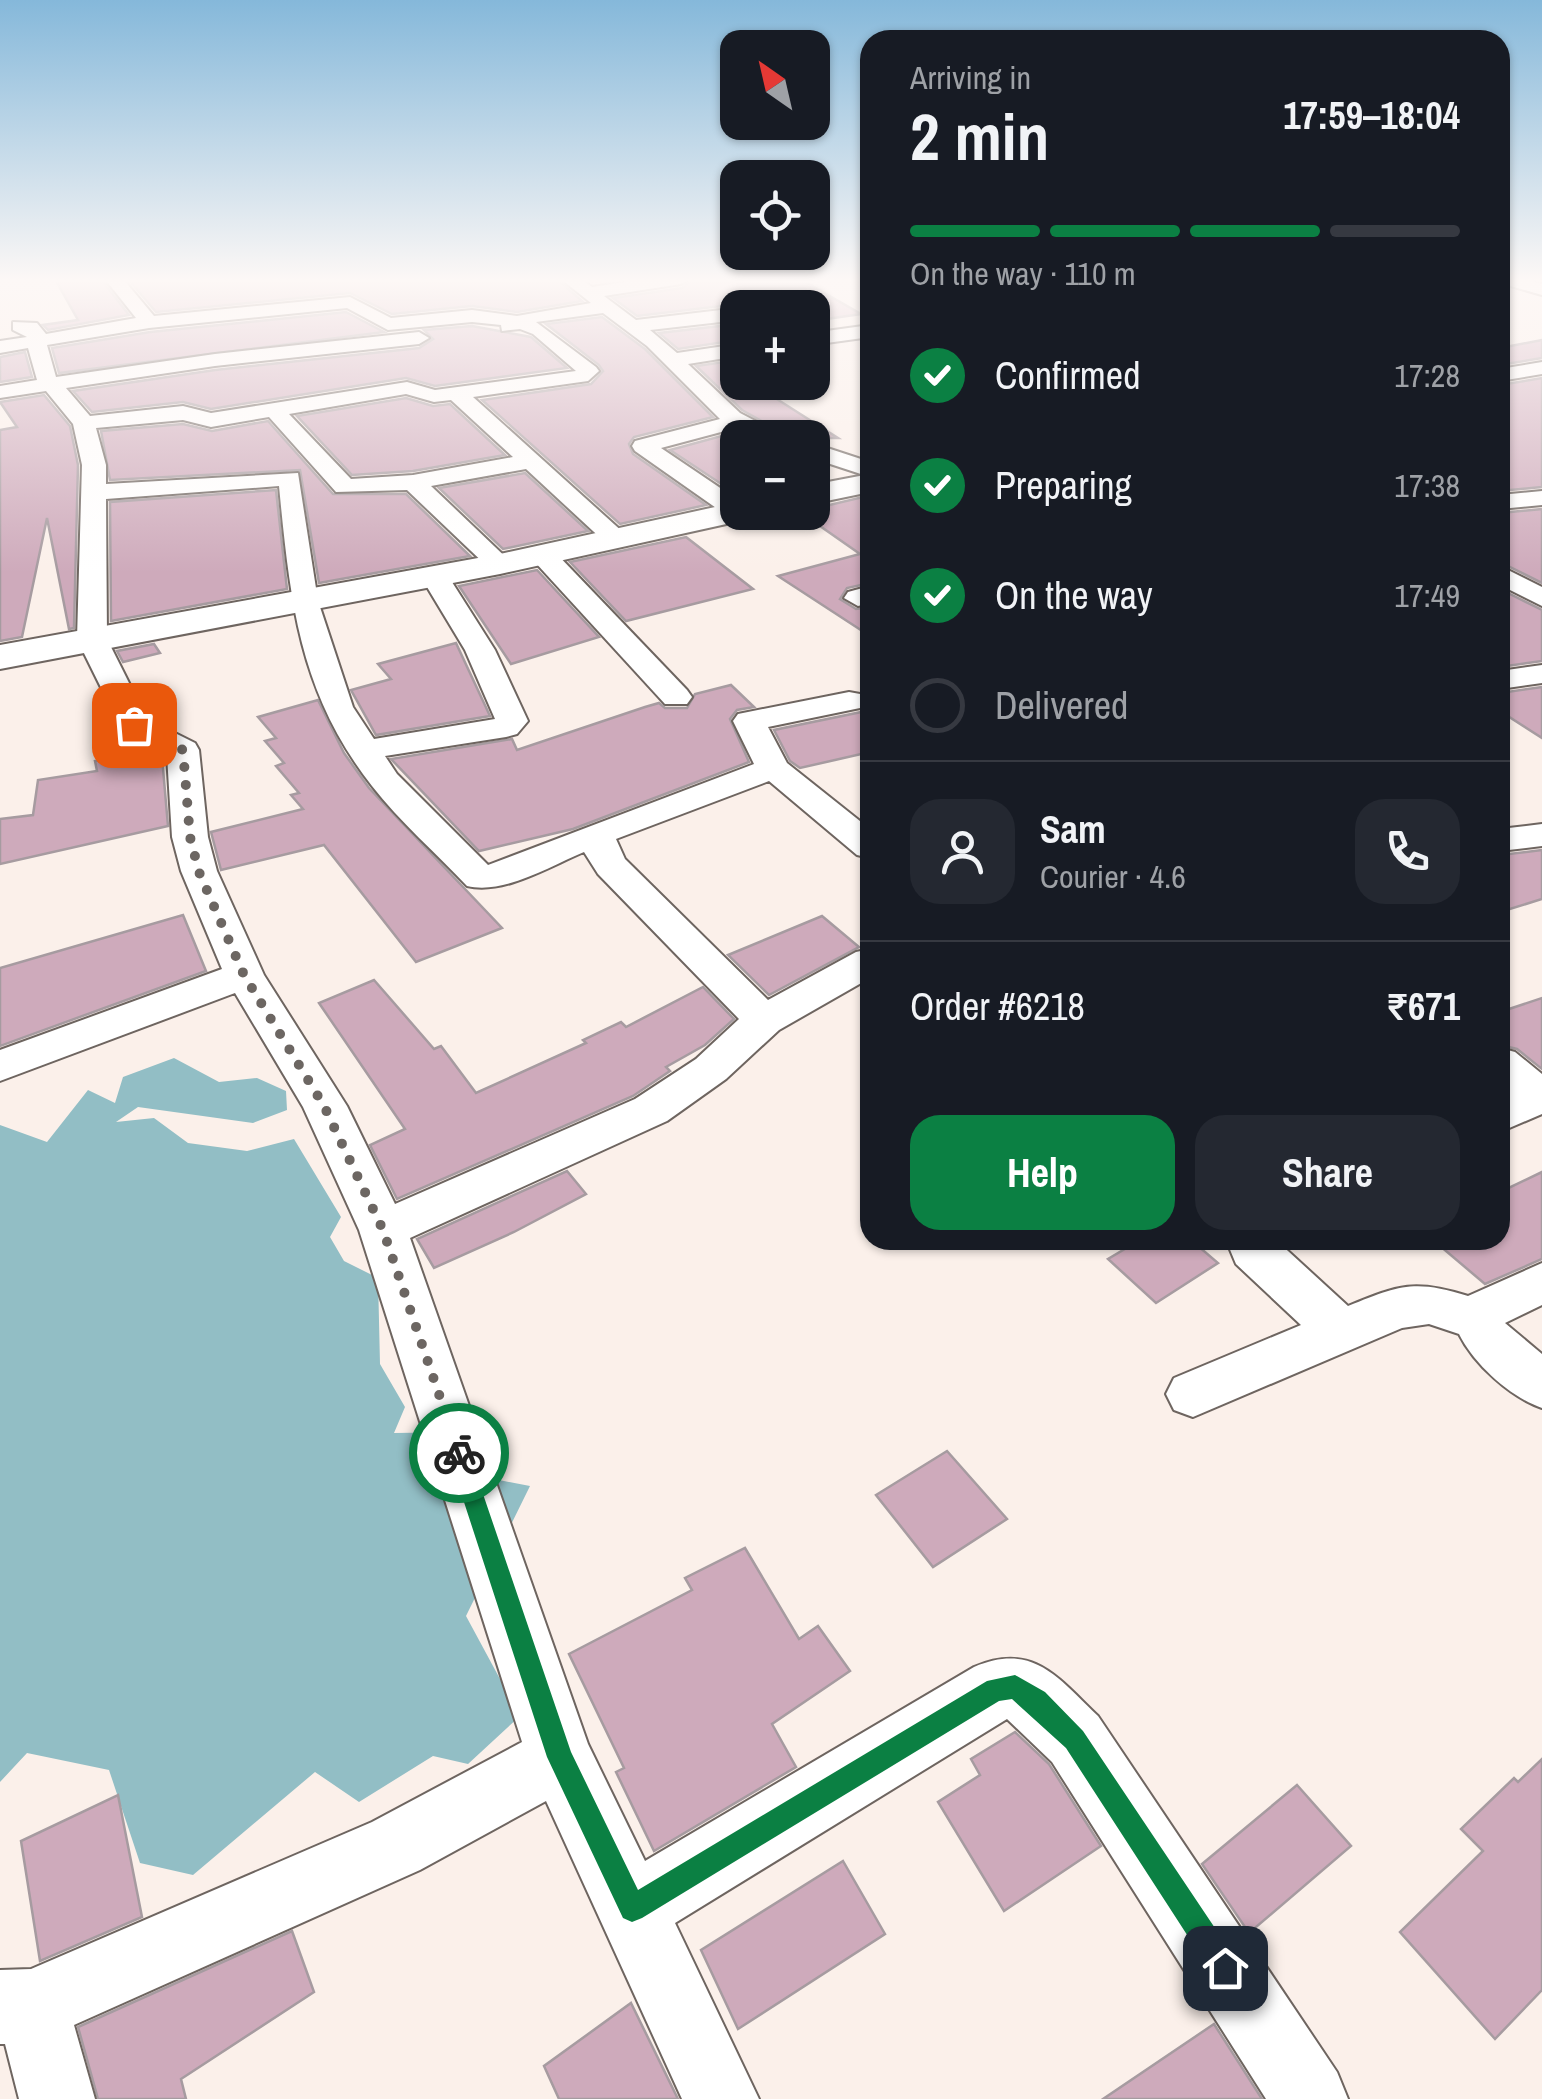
<!DOCTYPE html>
<meta charset="utf-8">
<style>
body{margin:0;font-family:"Archivo Narrow",sans-serif;background:#242831;color:#f1f3f6;height:100vh;display:flex;flex-direction:column;font-size:38px;white-space:nowrap}
*{box-sizing:border-box;margin:0}
p{font-size:32px;color:#9ea1a6}
.icon{flex:none;width:55px;height:55px;fill:none;stroke:currentColor;stroke-width:2;stroke-linecap:round;stroke-linejoin:round}
.map{position:relative;flex:1;overflow:hidden}
.drawer{position:absolute;left:860px;top:30px;width:650px;height:1220px;display:flex;flex-direction:column;background:#171b24;border-radius:30px;box-shadow:0 2px 8px #0004}
.drawer>*{flex:none}
.needle{width:65px;rotate:326deg}
.controls{position:absolute;left:720px;top:30px;display:grid;gap:20px}
.controls a{display:grid;place-items:center;width:110px;height:110px;border-radius:20px;background:#171b24;box-shadow:0 2px 8px #0004;font-size:50px}
.pin{position:absolute;display:grid;place-items:center;width:85px;height:85px;color:#fff;margin:-42px;border-radius:20px;box-shadow:0 5px 15px #0006}
.courier{position:absolute;display:grid;place-items:center;width:100px;height:100px;margin:-50px;border:8px solid #0b8043;border-radius:50%;background:#fff;color:#222;box-shadow:0 2px 12px #0007}
.head em{font-style:normal;font-weight:700}
.head div{display:flex;flex-direction:column-reverse}
.head{display:flex;align-items:center;justify-content:space-between;height:170px;padding:0 50px}
h1{font-size:65px;font-weight:700;line-height:75px}
.bar{display:grid;grid-template-columns:repeat(4,1fr);gap:15px 10px;align-content:center;height:120px;padding:0 50px}
.bar i{height:12px;border-radius:8px;background:#363941}
.bar .active{background:#0b8043}
.bar p{grid-column:span 4}
.line{display:flex;align-items:center;gap:25px;padding:0 50px;border-top:2px solid #363941}
.line div{flex:1}
.round{display:grid;place-items:center;flex:none;width:105px;height:105px;border-radius:30px;background:#242831}
ol{padding:0 50px;list-style:none}
li{display:flex;align-items:center;gap:30px;height:110px}
li p{margin-inline-start:auto}
li .icon{padding:10px;border-radius:50%;background:#0b8043;color:#fff;stroke-width:4}
li:last-child{color:#9ea1a6}
li i{width:55px;height:55px;border:5px solid #363941;border-radius:50%}
.button{display:flex;gap:20px;margin-top:auto;padding:20px 50px}
.button a{flex:1;height:115px;border-radius:30px;background:#0b8043;color:#fff;font-size:40px;font-weight:700;line-height:115px;text-align:center}
.button a+a{background:#242831;color:#f1f3f6}
.map>svg:first-child{display:block}
</style>
<div class="map">
<svg width="1542" height="2099" viewBox="0 0 1542 2099">
<rect width="100%" height="100%" fill="#fbf0ea"/>
<!-- water -->
<polygon fill="#92bec5" points="174,1058 219,1082 257,1078 286,1091 287,1110 253,1123 138,1107 116,1122 154,1118 188,1143 247,1151 294,1139 341,1217 330,1237 344,1261 378,1278 380,1364 405,1407 394,1433 471,1432 499,1480 530,1486 466,1616 520,1716 468,1764 433,1756 359,1802 315,1772 193,1875 140,1863 109,1770 27,1753 0,1782 0,1125 47,1142 88,1090 115,1103 123,1077"/>
<!-- building -->
<g fill="#ceaabb" stroke="#a69ba0" stroke-width="2.5">
<polygon points="55,279 101,279 129,315 48,330 43,325 78,320"/>
<polygon points="128,279 557,279 582,301 517,312 472,306 392,314 350,293 156,312"/>
<polygon points="694,279 800,279 861,314 813,321 824,328 812,329 812,312 816,307 805,296 778,308 738,304 637,316 613,298 682,288"/>
<polygon points="346,312 384,332 59,373 52,348 150,332"/>
<polygon points="602,317 645,349 713,417 634,437 629,444 633,454 706,505 620,524 482,400 591,384 603,371 599,365 546,324"/>
<polygon points="738,324 738,340 678,349 659,333"/>
<polygon points="472,326 531,337 567,368 435,386 406,378 211,409 183,402 92,412 73,391 215,370 419,348 433,339 424,330"/>
<polygon points="1542,340 1542,358 1500,365 1500,348"/>
<polygon points="25,352 32,377 0,382 0,357"/>
<polygon points="738,360 738,371 732,371 738,375 738,382 750,382 838,438 792,438 742,410 696,366"/>
<polygon points="1542,378 1542,487 1500,491 1500,385"/>
<polygon points="44,395 70,426 78,465 74,628 69,629 47,518 22,637 0,641 0,430 17,427 0,402"/>
<polygon points="406,398 433,406 450,404 505,455 413,471 352,475 297,416"/>
<polygon points="268,421 333,494 406,494 470,556 319,583 300,470 110,480 101,431 183,424 212,431"/>
<polygon points="736,432 747,438 738,438 738,495 670,450"/>
<polygon points="525,473 588,531 503,549 439,488"/>
<polygon points="276,490 287,589 111,621 110,502"/>
<polygon points="867,496 870,583 847,588 840,599 856,609 870,607 870,636 778,576 860,554 800,512"/>
<polygon points="1542,509 1542,583 1500,562 1500,513"/>
<polygon points="686,537 753,589 626,621 570,562"/>
<polygon points="537,570 599,637 511,664 459,586"/>
<polygon points="1500,589 1542,610 1542,661 1500,667"/>
<polygon points="456,643 490,716 376,735 351,690 391,679 378,664"/>
<polygon points="154,644 160,653 123,662 117,651"/>
<polygon points="731,685 754,707 737,710 730,719 749,762 573,829 479,851 391,759 512,739 517,750 645,707 659,703 665,708 687,708 695,694"/>
<polygon points="1542,687 1542,738 1500,711 1500,693"/>
<polygon points="318,700 344,753 369,788 502,928 416,962 324,845 221,870 211,832 303,809 291,795 299,793 276,766 284,763 265,741 276,738 258,717"/>
<polygon points="870,700 870,752 800,768 790,761 774,730 861,712"/>
<polygon points="155,753 162,757 168,826 0,864 0,819 33,815 38,780 97,771 95,761"/>
<polygon points="1542,850 1542,899 1500,912 1500,855"/>
<polygon points="183,915 206,971 0,1046 0,968"/>
<polygon points="822,916 859,947 769,995 728,955"/>
<polygon points="374,980 434,1049 441,1046 476,1093 586,1043 583,1040 621,1022 626,1027 703,987 734,1019 705,1045 666,1067 670,1071 633,1096 397,1199 370,1145 405,1129 319,1003"/>
<polygon points="1542,998 1542,1069 1517,1049 1500,1045 1500,1012"/>
<polygon points="567,1171 586,1194 514,1232 434,1268 417,1239"/>
<polygon points="1542,1172 1542,1259 1485,1284 1433,1240 1500,1240 1500,1192"/>
<polygon points="1140,1240 1191,1240 1218,1263 1156,1303 1108,1259"/>
<polygon points="947,1451 1007,1519 933,1567 876,1495"/>
<polygon points="745,1548 799,1639 818,1626 850,1671 772,1724 796,1767 654,1851 616,1772 624,1768 569,1654 692,1590 685,1578"/>
<polygon points="1015,1732 1049,1764 1101,1846 1004,1911 938,1802 980,1775 971,1759"/>
<polygon points="1542,1759 1542,1990 1495,2039 1400,1932 1483,1851 1461,1829 1514,1778 1518,1782"/>
<polygon points="1297,1785 1351,1846 1249,1933 1202,1864"/>
<polygon points="118,1795 142,1917 40,1961 21,1841"/>
<polygon points="843,1861 885,1934 738,2029 701,1950"/>
<polygon points="292,1931 314,1992 181,2079 186,2099 98,2099 78,2027"/>
<polygon points="631,2003 678,2099 559,2099 544,2066"/>
<polygon points="1214,2024 1262,2099 1103,2099"/>
</g>
<g fill="none" stroke-linecap="round" stroke-linejoin="round">
<!-- street casing -->
<g stroke="#6e6560" stroke-width="4">
<g id="street">
<path d="M105 279H123L154 316 350 297 391 318 472 310 517 316 591 303 561 279H581L592 287 644 279H690L681 284 604 296 636 320 738 308V320L650 330 677 353 738 344V356L688 364 740 413 788 438H757L736 428 661 448 738 500V512H750L747 517H729L635 451 632 446 635 441 720 419 647 346 603 313 536 322 596 367 599 371 588 381 473 397 625 534 629 539 625 544H607L526 469 431 486 513 564 500 572 491 570 407 490 336 492 269 417 211 427 183 420 96 428 106 465V484L298 473 318 601 353 707 374 739 495 719 465 650 421 577 435 569 445 571 495 650 528 721 517 734 506 737 385 756 397 774 488 865 754 764 733 721 738 714 849 692 860 694 865 701 860 708 768 727 787 763 870 829V858L857 855 769 781 616 839 625 859 768 1000 856 952 870 949V978L779 1030 726 1079 667 1121 410 1238 588 1744 645 1861 974 1667C1033 1642 1057 1677 1098 1716L1337 2072 1348 2099H1266L1052 1762 1007 1719 675 1923 759 2099H682L546 1801 420 1870 74 2025 95 2099H19L5 2044H0V1970L31 1969 372 1822 522 1742 359 1230 303 1107 235 993 0 1081V1050L222 969 181 871 172 837 167 755 123 732 77 639 82 465 73 424 46 391 0 398V386L37 380 28 348 0 353V341L27 337 13 330V322L37 323 46 334 136 318ZM347 308 388 330 472 322 501 325 502 331 520 329 533 334 576 371 435 390 407 382 211 413 183 406 90 416 66 388 215 366 419 344 429 338 419 332 215 354 56 377 47 345 149 328ZM406 394 434 402 451 400 513 457 413 475 351 479 289 414ZM279 486C290 600 299 693 372 786 400 822 436 853 467 886 504 895 550 866 584 852L598 874 739 1019 696 1059 635 1099 395 1204 347 1106 264 975 217 871 208 837 199 750 195 743 147 719 107 639 106 499Z"/>
<polygon points="1500,279 1525,279 1542,284 1542,295 1500,283"/>
<polygon points="804,300 810,302 812,308 782,308"/>
<polygon points="870,325 870,337 812,345 812,333"/>
<polygon points="1542,362 1542,374 1500,381 1500,369"/>
<polygon points="812,443 870,462 870,477 812,458"/>
<polygon points="1542,491 1542,505 1500,509 1500,495"/>
<polygon points="543,547 552,549 687,690 692,697 687,704 665,704 534,561 530,555 534,549"/>
<polygon points="1500,566 1542,587 1542,606 1500,585"/>
<polygon points="870,586 870,603 858,606 844,598 848,592"/>
<polygon points="1542,665 1542,683 1500,689 1500,671"/>
<polygon points="1542,824 1542,846 1500,851 1500,829"/>
<polygon points="1500,1048 1515,1052 1542,1074 1542,1114 1500,1132 1500,1097 1508,1093 1500,1086"/>
<path d="M1226 1240H1276L1348 1306C1399 1285 1415 1279 1468 1296L1542 1263V1305L1505 1323 1542 1354V1408C1510 1397 1474 1364 1459 1334L1429 1324 1402 1328 1193 1417 1174 1410 1166 1394 1174 1378 1301 1325 1236 1264Z"/>
</g>
</g>
<!-- secondary casing -->
<g stroke="#6e6560" stroke-width="4">
<g id="secondary">
<polygon points="870,474 870,492 812,504 812,485"/>
<polygon points="738,502 738,512 754,512 749,519 500,574 0,669 0,645 500,554"/>
</g>
</g>
<!-- street -->
<use href="#street" fill="#fff" fill-rule="evenodd"/>
<!-- secondary -->
<use href="#secondary" fill="#fff" fill-rule="evenodd"/>
</g>
<!-- sky -->
<linearGradient id="sky" x2="0" y2="1"><stop stop-color="#85b8da"/><stop offset="0.49" stop-color="#fdf8f6"/><stop offset="1" stop-color="#fdf8f6" stop-opacity="0"/></linearGradient>
<rect width="1542" height="573" fill="url(#sky)"/>
<!-- route -->
<polygon fill="#0b8043" points="459,1444 469,1453 571,1752 638,1890 987,1681 1015,1675 1045,1692 1083,1731 1235,1958 1239,1968 1235,1978 1225,1982 1215,1978 1066,1748 1012,1699 999,1701 642,1918 632,1922 623,1918 547,1757 448,1453"/>
<g fill="none" stroke-linecap="round" stroke-linejoin="round">
<!-- done -->
<polyline stroke="#6c6662" stroke-width="10" stroke-dasharray="0 18" points="134,725 183,750 190,837 199,872 244,975 324,1106 383,1230 459,1453"/>
</g>
</svg>
<div class="controls">
<a><svg class="needle" viewBox="-14 -14 28 28"><path d="M0-13l5 13h-10z" fill="#e53935"/><path d="M0 13l5-13h-10z" fill="#9ea1a6"/></svg></a>
<a><svg class="icon" aria-label="locate" viewBox="0 0 24 24"><circle cx="12" cy="12" r="6"/><path d="M12 2v4M12 18v4M2 12h4M18 12h4"/></svg></a>
<a>+</a>
<a>−</a>
</div>
<div class="pin" style="left:134px;top:725px;background:#ea580c"><svg class="icon" aria-label="bag" viewBox="0 0 24 24"><path d="M5 8h14l-1 12H6zM9 8a3 3 0 0 1 6 0"/></svg></div>
<div class="pin" style="left:1225px;top:1968px;background:#1f2937"><svg class="icon" aria-label="home" viewBox="0 0 24 24"><path d="M3 11l9-7 9 7M6 9v11h12V9"/></svg></div>
<div class="courier" style="left:459px;top:1453px"><svg class="icon" aria-label="bike" viewBox="0 0 24 24"><circle cx="6" cy="16" r="4"/><circle cx="18" cy="16" r="4"/><path d="M6 16l4-8h5l3 8M10 8l3 8H6M13 5h3"/></svg></div>
<section class="drawer">
<div class="head"><div><h1>2 min</h1><p>Arriving in</p></div><em>17:59–18:04</em></div>
<div class="bar"><i class="active"></i><i class="active"></i><i class="active"></i><i></i><p>On the way · 110 m</p></div>
<ol>
<li><svg class="icon" aria-label="check" viewBox="0 0 24 24"><path d="M5 12l5 5 9-10"/></svg>Confirmed<p>17:28</p></li>
<li><svg class="icon" aria-label="check" viewBox="0 0 24 24"><path d="M5 12l5 5 9-10"/></svg>Preparing<p>17:38</p></li>
<li><svg class="icon" aria-label="check" viewBox="0 0 24 24"><path d="M5 12l5 5 9-10"/></svg>On the way<p>17:49</p></li>
<li><i></i>Delivered</li>
</ol>
<div class="line" style="height:180px"><a class="round"><svg class="icon" aria-label="person" viewBox="0 0 24 24"><circle cx="12" cy="8" r="4"/><path d="M4 21q1-7 8-7t8 7"/></svg></a><div><b>Sam</b><p>Courier · 4.6</p></div><a class="round"><svg class="icon" aria-label="phone" viewBox="0 0 24 24"><path d="M5 4h4l2 5-3 2q2 4 5 5l2-3 5 2v4C11 20 4 13 5 4z"/></svg></a></div>
<div class="line" style="height:130px"><div>Order #6218</div><b>₹671</b></div>
<div class="button"><a>Help</a><a>Share</a></div>
</section>
</div>
